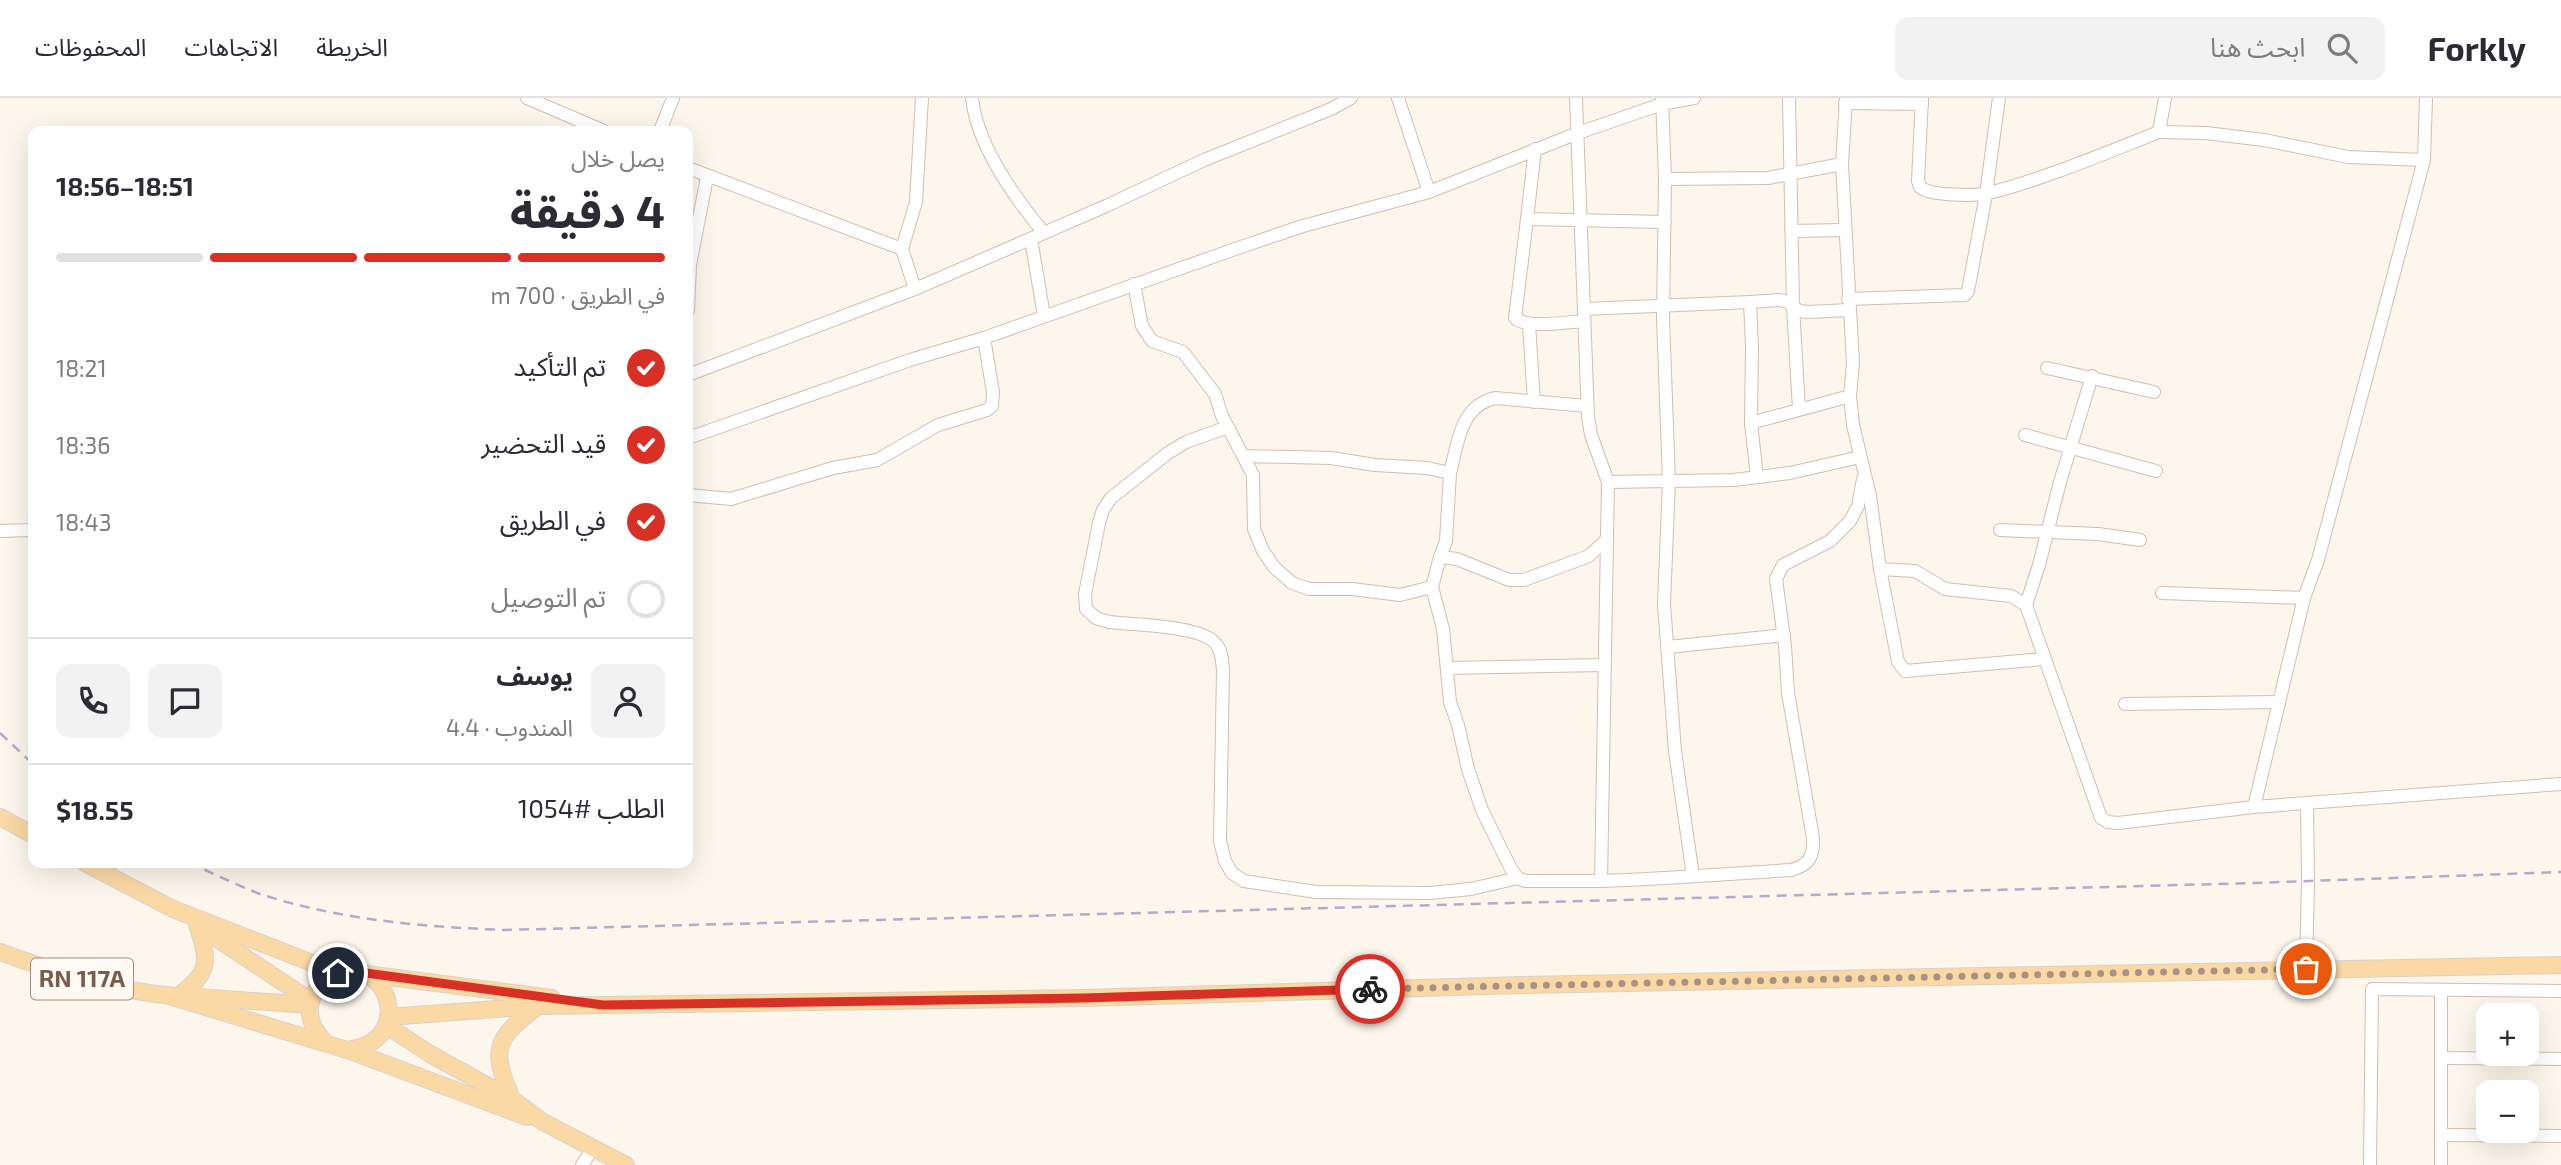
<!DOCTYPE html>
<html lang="ar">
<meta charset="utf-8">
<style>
body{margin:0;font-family:"Exo 2","Noto Sans Arabic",sans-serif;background:#f2f2f3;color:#2b2b33;direction:rtl;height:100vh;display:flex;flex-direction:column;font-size:26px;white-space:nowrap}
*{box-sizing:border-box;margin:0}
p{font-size:23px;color:#7c7c81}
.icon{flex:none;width:38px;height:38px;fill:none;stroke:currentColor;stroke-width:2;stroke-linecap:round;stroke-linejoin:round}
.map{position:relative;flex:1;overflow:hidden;direction:ltr}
.drawer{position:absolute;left:28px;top:28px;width:665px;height:742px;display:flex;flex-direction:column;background:#fff;border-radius:14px;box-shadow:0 7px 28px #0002;direction:rtl}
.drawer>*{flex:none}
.buttons{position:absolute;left:2476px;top:905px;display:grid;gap:14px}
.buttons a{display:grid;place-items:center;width:63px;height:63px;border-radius:14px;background:#fff;box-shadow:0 7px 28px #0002;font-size:35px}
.pin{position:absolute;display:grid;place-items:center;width:60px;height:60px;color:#fff;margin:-30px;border:4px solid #fff;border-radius:50%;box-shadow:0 2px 7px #0007}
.courier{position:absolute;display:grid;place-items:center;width:70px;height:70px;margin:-35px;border:5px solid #d93025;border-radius:50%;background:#fff;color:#222;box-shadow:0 2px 9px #0007}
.headline em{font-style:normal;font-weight:700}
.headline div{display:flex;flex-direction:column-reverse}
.headline{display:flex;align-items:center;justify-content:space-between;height:119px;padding:0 28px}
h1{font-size:46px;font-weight:700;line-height:52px}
.bar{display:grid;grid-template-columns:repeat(4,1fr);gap:10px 7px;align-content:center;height:84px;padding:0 28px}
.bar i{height:9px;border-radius:5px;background:#e1e1e2}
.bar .on{background:#d93025}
.bar p{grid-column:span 4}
.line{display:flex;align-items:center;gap:18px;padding:0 28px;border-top:2px solid #e1e1e2}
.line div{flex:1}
.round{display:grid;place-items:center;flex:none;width:74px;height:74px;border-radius:14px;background:#f2f2f3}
ol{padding:0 28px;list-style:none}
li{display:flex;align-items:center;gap:21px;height:77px}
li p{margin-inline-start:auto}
li .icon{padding:7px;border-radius:50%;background:#d93025;color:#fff;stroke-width:4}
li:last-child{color:#7c7c81}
li i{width:38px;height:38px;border:4px solid #e1e1e2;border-radius:50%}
header{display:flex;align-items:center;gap:42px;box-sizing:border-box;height:98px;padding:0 35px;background:#fff;border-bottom:2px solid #e1e1e2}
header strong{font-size:33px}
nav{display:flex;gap:38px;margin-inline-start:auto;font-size:24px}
.search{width:490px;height:63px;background:#f2f2f3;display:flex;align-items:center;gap:18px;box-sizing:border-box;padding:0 24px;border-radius:14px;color:#7c7c81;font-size:26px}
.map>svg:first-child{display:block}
</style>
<header>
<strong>Forkly</strong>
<div class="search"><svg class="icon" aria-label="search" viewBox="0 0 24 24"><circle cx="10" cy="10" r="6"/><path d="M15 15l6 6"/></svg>ابحث هنا</div>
<nav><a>الخريطة</a><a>الاتجاهات</a><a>المحفوظات</a></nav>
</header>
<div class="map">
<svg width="2561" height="1067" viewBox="0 0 2561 1067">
<rect width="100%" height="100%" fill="#fdf6ec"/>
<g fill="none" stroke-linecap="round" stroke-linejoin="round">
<!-- minor casing -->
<g stroke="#d1beb0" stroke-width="14">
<g id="minor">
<polyline points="527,0 604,33"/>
<path d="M972 0C977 48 1014 99 1044 135"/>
<polyline points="1398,0 1429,94"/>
<polyline points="1576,0 1588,319 1591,337 1608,384 1669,383 1663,220 1665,81"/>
<polyline points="1662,0 1665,81 1768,80 1842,66"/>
<polyline points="1789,0 1793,209 1799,311"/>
<polyline points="1846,0 1842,66 1853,265 1850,298 1853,327 1870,398 1880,471 1915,473 1945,491 2011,498 2026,507 2101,720 2108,724 2118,725 2254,709 2561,686"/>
<path d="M1922 0 1918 83 1920 89C1929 98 1976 98 1989 95 2047 80 2103 56 2159 34L2165 0"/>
<polyline points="1845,5 1922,6"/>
<polyline points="660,33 673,0"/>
<polyline points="2159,34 2206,35 2264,42 2348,59 2424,62"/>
<polyline points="1535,51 1527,121 1665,124"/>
<polyline points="688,70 902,151"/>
<path d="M1527 121 1515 220C1527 231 1567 224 1584 223"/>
<polyline points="1791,133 1845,132"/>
<polyline points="1031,141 1044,218"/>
<polyline points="1134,186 1142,228 1152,243 1183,254 1215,296 1222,318 1253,377 1254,431 1263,453 1274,469 1292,485 1309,491 1352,491 1400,497 1432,489 1440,459 1457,461 1509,482 1524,482 1589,458 1606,442"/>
<polyline points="915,191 902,151 916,104 922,0"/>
<polyline points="1848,201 1965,197 1968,193 1986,96 1999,0"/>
<polyline points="1584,211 1750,204"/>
<polyline points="688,212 690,167 707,79"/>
<polyline points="1529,226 1534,304"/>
<polyline points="2047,270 2154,294"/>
<polyline points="688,277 915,191 1106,108 1204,62 1331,11 1351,0"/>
<polyline points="1751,325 1850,298"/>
<path d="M1228 329 1186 344 1168 355 1111 400 1103 412 1099 425 1085 496 1086 511 1096 520 1109 524C1133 527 1202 527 1216 546 1222 553 1222 563 1223 572L1220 743 1225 763 1232 775 1244 783 1316 794 1430 795 1471 791 1518 780"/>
<polyline points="2025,337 2156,373"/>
<polyline points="688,340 910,262 984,240 1238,150 1303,128 1429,94 1578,35 1662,6 1694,0"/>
<polyline points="1244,358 1331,360 1375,367 1427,370 1450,375 1446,443 1440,459"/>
<path d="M1450 375C1458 345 1460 308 1495 300L1587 308"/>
<polyline points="1757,379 1751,325 1752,249 1750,204 1780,202 1788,204 1799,213 1808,214 1849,212"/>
<path d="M1608 384 1601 783C1664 781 1727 776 1791 772 1809 767 1814 759 1813 740L1788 595 1785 548 1776 481 1783 467 1830 443 1850 423 1858 408 1863 381"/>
<polyline points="688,397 731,401 833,370 877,362 938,327 987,312 992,308 993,294 984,240"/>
<polyline points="2000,432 2098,436 2140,442"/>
<polyline points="0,433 33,432"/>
<polyline points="1880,471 1898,564 1905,573 2044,561"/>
<polyline points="1432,489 1443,531 1450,604 1458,627 1468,671 1482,712 1511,771 1518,780 1525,783 1601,783"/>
<polyline points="2162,495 2304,500"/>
<polyline points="2026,507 2039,467 2060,384 2092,278"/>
<polyline points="1668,549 1784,537"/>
<polyline points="1448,570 1603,567"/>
<polyline points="2125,606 2279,604"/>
<polyline points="2254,709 2304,500 2318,462 2424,62 2426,0"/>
<polyline points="1693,778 1675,653 1664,506 1669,383 1734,382 1790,375 1860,359"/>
<polyline points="2306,871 2308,782 2307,706"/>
<polyline points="2441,893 2441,1067"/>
<polyline points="2441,960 2561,961"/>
<polyline points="2441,1037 2561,1038"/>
<polyline points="582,1067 593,1050"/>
<polyline points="2370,1067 2372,891 2561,893"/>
</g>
</g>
<!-- major casing -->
<g stroke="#dad1cd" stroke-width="18">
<g id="major">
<polyline points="0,719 33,737"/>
<polyline points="85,765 173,811 338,875"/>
<polyline points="198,828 311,903"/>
<path d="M0 854C57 875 115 893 175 898"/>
<polyline points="366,876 552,900"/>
<path d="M166 897 347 952C364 950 379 944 386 927 390 917 389 905 385 896 360 843 277 894 324 943"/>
<path d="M178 898C211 874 209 863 197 827"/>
<polyline points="197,899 310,907"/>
<polyline points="388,919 538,908 1084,900 1520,887 2561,867"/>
<polyline points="386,927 430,956 512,1001 543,1024 626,1067"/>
<polyline points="348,952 527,1019"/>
<path d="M512 1001C490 950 495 941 538 908"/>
</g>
</g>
<!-- minor -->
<use href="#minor" stroke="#fff" stroke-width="12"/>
<!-- major -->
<use href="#major" stroke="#fbd9a5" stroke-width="16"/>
<!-- rail -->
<g stroke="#b9a8c9" stroke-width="2.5" stroke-dasharray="10 7" stroke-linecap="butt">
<polyline points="0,635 33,666"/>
<path d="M189 765C213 775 238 788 263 797 342 822 423 829 505 832L2254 785 2561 774"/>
</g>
</g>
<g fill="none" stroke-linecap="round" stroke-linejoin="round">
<!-- done -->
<polyline stroke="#a89285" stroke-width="7" stroke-dasharray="0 12.6" points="1370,891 2306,871"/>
<!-- route -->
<polyline stroke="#d93025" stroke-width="9" points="338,875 351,873 603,907 1084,900 1370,891"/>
</g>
<g text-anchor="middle" stroke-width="6" stroke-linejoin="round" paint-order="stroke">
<!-- shield labels -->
<rect fill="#fffaf3" stroke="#a28b7f" stroke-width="2" x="31" y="860.5" width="102" height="41" rx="5"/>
<g font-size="24" font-weight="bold" fill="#7a5c4d">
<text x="82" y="889">RN 117A</text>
</g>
</g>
</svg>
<div class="buttons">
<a>+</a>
<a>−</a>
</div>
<div class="pin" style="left:2306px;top:871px;background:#ea580c"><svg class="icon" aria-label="bag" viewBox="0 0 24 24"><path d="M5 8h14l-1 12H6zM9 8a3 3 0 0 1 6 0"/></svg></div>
<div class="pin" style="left:338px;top:875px;background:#1f2937"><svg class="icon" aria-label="home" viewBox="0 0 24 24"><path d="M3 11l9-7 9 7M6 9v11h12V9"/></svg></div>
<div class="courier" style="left:1370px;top:891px"><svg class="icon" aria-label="bike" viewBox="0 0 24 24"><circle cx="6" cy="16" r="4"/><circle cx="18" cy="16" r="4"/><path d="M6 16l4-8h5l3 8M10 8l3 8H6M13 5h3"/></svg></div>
<section class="drawer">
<div class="headline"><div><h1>4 دقيقة</h1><p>يصل خلال</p></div><em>18:51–18:56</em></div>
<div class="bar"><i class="on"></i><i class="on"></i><i class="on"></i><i></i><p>في الطريق · 700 m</p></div>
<ol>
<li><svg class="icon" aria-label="check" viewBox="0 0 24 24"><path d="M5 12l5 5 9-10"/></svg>تم التأكيد<p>18:21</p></li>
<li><svg class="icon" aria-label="check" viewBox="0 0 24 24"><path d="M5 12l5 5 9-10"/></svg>قيد التحضير<p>18:36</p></li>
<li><svg class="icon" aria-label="check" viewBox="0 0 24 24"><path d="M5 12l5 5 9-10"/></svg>في الطريق<p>18:43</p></li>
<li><i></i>تم التوصيل</li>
</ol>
<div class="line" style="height:126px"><a class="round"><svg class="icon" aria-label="person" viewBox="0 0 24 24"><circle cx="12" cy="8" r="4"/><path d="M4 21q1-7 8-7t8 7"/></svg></a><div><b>يوسف</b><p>المندوب · 4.4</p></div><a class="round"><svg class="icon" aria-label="chat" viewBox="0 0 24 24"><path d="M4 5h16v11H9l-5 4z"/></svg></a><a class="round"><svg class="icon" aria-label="phone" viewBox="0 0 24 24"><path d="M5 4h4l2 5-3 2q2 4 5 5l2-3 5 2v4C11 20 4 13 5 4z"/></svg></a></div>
<div class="line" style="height:91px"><div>الطلب #1054</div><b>$18.55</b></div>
</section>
</div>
